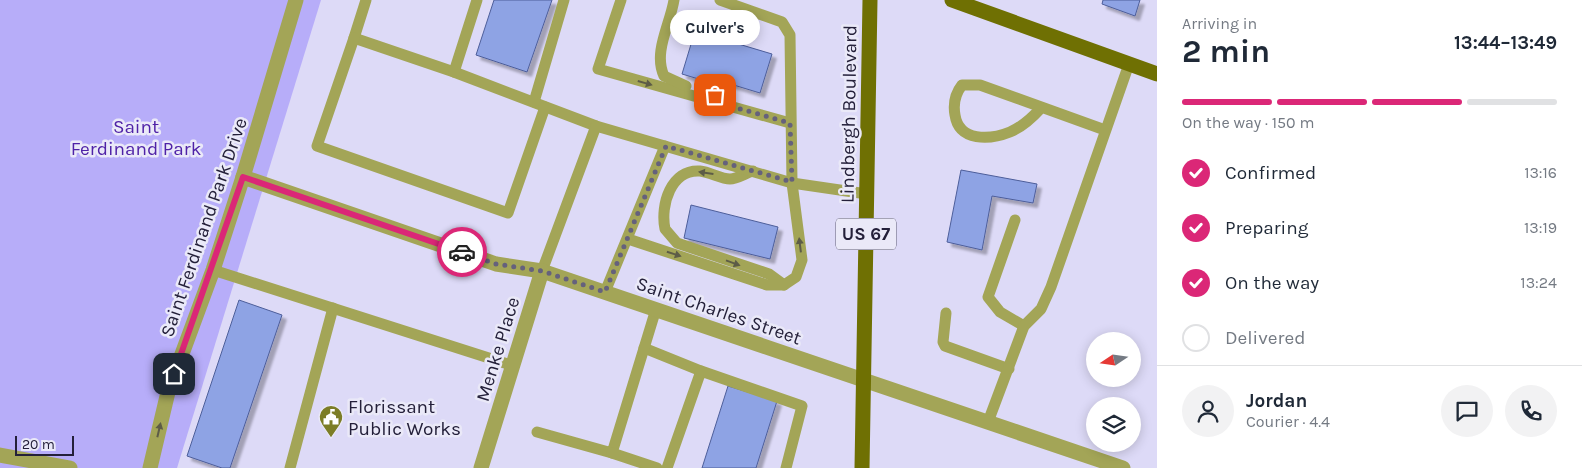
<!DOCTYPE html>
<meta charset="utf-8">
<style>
body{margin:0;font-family:Karla,sans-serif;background:#f2f2f3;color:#1f2937;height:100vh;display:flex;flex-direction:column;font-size:19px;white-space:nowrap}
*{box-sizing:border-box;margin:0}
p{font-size:16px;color:#747a83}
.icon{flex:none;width:28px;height:28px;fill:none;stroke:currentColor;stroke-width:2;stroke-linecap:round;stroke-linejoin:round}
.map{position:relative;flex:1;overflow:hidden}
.details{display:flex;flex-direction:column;background:#fff;width:425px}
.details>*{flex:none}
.needle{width:32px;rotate:257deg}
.tools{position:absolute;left:1086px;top:332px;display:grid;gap:10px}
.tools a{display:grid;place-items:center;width:55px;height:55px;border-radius:50%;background:#fff;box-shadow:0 2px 12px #0003;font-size:25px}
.scale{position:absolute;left:15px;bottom:12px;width:59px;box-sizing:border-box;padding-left:5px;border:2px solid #24203a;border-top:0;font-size:14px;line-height:18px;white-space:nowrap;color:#24203a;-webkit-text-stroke:4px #eae9f8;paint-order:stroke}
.pin{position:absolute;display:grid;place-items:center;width:42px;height:42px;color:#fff;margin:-21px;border-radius:10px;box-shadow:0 2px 8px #0006}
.courier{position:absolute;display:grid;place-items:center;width:50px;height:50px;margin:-25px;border:4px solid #db2777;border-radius:50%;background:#fff;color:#222;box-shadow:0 1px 6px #0007}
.bubble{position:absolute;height:35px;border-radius:18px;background:#fff;box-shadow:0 2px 12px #0003;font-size:16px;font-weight:700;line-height:35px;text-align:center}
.overview em{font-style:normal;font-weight:700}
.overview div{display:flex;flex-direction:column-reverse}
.overview{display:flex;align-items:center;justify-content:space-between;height:85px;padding:0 25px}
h1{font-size:32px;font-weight:700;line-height:38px}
.bar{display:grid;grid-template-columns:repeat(4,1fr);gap:8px 5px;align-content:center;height:60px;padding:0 25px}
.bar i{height:6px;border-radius:4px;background:#e0e1e3}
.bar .selected{background:#db2777}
.bar p{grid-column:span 4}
.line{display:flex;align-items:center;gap:12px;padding:0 25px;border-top:1px solid #e0e1e3}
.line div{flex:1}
.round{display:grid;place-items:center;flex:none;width:52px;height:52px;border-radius:26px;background:#f2f2f3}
ol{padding:0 25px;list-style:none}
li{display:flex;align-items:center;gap:15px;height:55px}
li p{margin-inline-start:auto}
li .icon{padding:5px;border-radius:50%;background:#db2777;color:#fff;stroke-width:4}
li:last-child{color:#747a83}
li i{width:28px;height:28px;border:2px solid #e0e1e3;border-radius:50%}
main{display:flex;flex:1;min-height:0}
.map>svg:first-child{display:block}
</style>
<main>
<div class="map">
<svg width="1157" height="468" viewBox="0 0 1157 468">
<defs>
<filter id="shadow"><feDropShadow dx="4.5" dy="4.5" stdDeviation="1" flood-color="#0004"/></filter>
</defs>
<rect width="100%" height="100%" fill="#dddaf7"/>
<!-- green -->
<polygon fill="#b7adf9" points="0,0 321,0 177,468 0,468"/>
<!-- building -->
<g fill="#8ea3e4" stroke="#4d5e9a" filter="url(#shadow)">
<polygon points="494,0 552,0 527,72 476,55"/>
<polygon points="1103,0 1140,0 1135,16 1102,4"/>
<polygon points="695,31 772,54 760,93 727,83 725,87 682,74"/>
<polygon points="961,170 1037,184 1033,203 992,196 982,250 947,242"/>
<polygon points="691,205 778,227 770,259 684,238"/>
<polygon points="239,300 282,315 230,468 222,468 187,456"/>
<polygon points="728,386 777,401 756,468 702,468"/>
</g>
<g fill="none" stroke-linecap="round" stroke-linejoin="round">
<!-- service -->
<g stroke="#a3a557" stroke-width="11">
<polyline points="366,0 354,38 454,72 596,126"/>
<polyline points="621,0 598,69 790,123"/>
<path d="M674 0C670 25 653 52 664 76L686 86"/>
<polyline points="354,38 317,146 508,213 545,107"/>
<polyline points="454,72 477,0"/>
<polyline points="534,102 564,0"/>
<path d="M1041 108C1032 118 1022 127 1010 132 990 140 959 142 955 115 953 104 955 94 962 85H980L1105 130"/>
<path d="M753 171C746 173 737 179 730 179 721 179 710 172 700 171 671 169 660 205 665 229L677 243 769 274 784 285"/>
<polyline points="1015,220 988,297 1000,312 1024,326"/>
<polyline points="628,239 767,285 784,285 796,277 802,260 792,183 790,35 782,22 720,0"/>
<polyline points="213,270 514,366"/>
<polyline points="542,271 596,126 792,183 867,194"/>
<polyline points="605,292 665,146"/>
<polyline points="946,313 943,342 945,346 1009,369"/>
<polyline points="644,348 701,371"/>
<polyline points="988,422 1024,326 1041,309 1051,287 1129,64"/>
<polyline points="537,432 612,453 656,309"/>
<polyline points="612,453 657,468"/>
<polyline points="290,468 333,308"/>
<polyline points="667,468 701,371 802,406 786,468"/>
</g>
<!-- minor -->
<g stroke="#a3a557" stroke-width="15">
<polyline points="243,177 496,264 542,271 1123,468"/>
<polyline points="0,455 70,468"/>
<polyline points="150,468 168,392 213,270 243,177 296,0"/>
<polyline points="481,468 542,271"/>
</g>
<!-- primary -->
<g stroke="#6f7003" stroke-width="15">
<polyline points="952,0 1157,74"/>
<polyline points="862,468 870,0"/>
</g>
</g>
<!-- one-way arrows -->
<defs><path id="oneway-solid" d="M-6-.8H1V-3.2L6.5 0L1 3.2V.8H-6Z" transform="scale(1.25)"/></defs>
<g fill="#5d5c47">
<use href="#oneway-solid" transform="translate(645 83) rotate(16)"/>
<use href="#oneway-solid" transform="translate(706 173) rotate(-172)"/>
<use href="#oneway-solid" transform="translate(800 245) rotate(-97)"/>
<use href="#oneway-solid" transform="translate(674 254) rotate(18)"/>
<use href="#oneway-solid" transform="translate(733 263) rotate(20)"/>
<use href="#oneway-solid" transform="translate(159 430) rotate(-77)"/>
</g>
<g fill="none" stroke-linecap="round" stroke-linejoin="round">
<!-- done -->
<polyline stroke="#65617c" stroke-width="5" stroke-dasharray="0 9" points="462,252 496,264 542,271 605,292 666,146 792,182 790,123 723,104 715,95"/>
<!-- route -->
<polyline stroke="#db2777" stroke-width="6" points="174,374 243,177 462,252"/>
</g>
<!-- icons -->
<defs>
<g id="civic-pin" transform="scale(1.25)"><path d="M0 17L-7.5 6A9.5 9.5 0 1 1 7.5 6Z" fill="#7c7d26" stroke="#eae9f8"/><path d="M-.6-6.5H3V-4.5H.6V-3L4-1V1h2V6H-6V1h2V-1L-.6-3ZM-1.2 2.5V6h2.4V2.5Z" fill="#fff"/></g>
</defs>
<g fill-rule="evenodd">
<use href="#civic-pin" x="331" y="417"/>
</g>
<g text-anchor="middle" stroke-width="5" stroke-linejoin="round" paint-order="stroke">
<!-- shield labels -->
<rect fill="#eae9f8" stroke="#5f5c73" stroke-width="1" x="836" y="218.5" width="60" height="31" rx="4"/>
<g font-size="18" font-weight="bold" fill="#24203a">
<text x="866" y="240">US 67</text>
</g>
<!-- street labels -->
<g font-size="19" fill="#24203a" stroke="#eae9f8">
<text transform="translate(848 114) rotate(-89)" y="7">Lindbergh Boulevard</text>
<text transform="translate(203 227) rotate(-71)" y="7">Saint Ferdinand Park Drive</text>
<text transform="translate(719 310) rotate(19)" y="7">Saint Charles Street</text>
<text transform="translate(497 349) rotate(-73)" y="7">Menke Place</text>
</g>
<!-- park labels -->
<g font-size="19" fill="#4f22a7" stroke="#eae9f8">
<text x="136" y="133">Saint<tspan x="136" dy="22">Ferdinand Park</tspan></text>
</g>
<!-- poi labels -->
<g font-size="19" fill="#24203a" stroke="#eae9f8" text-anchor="start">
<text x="348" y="413">Florissant<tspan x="348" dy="22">Public Works</tspan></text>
</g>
</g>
</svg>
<div class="tools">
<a><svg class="needle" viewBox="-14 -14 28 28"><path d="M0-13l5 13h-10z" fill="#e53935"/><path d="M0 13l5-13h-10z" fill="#747a83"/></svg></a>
<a><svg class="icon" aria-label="layers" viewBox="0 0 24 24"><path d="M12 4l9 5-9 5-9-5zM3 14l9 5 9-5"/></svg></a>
</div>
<div class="scale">20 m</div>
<div class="pin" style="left:715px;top:95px;background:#ea580c"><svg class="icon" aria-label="bag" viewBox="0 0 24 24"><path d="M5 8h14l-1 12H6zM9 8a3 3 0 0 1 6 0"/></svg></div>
<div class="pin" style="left:174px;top:374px;background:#1f2937"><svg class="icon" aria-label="home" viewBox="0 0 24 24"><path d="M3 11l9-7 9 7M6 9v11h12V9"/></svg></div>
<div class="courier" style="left:462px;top:252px"><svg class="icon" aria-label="car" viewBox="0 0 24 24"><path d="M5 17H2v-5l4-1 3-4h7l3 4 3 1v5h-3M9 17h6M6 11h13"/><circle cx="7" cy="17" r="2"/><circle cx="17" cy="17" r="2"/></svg></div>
<div class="bubble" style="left:670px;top:10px;width:90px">Culver's</div>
</div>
<section class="details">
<div class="overview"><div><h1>2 min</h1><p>Arriving in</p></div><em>13:44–13:49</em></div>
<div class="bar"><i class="selected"></i><i class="selected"></i><i class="selected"></i><i></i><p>On the way · 150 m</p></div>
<ol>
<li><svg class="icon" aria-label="check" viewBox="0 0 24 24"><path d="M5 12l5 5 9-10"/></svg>Confirmed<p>13:16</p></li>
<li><svg class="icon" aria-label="check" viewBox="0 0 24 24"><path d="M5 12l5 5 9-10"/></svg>Preparing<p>13:19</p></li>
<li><svg class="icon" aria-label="check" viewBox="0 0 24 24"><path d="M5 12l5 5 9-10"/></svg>On the way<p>13:24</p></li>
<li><i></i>Delivered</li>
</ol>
<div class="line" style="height:90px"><a class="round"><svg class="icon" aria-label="person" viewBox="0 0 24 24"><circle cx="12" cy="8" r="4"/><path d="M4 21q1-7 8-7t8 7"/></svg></a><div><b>Jordan</b><p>Courier · 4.4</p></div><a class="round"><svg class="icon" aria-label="chat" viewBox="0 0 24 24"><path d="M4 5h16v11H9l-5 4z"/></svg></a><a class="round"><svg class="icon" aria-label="phone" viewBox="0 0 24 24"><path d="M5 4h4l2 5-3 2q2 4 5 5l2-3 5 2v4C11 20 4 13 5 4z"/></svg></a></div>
</section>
</main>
